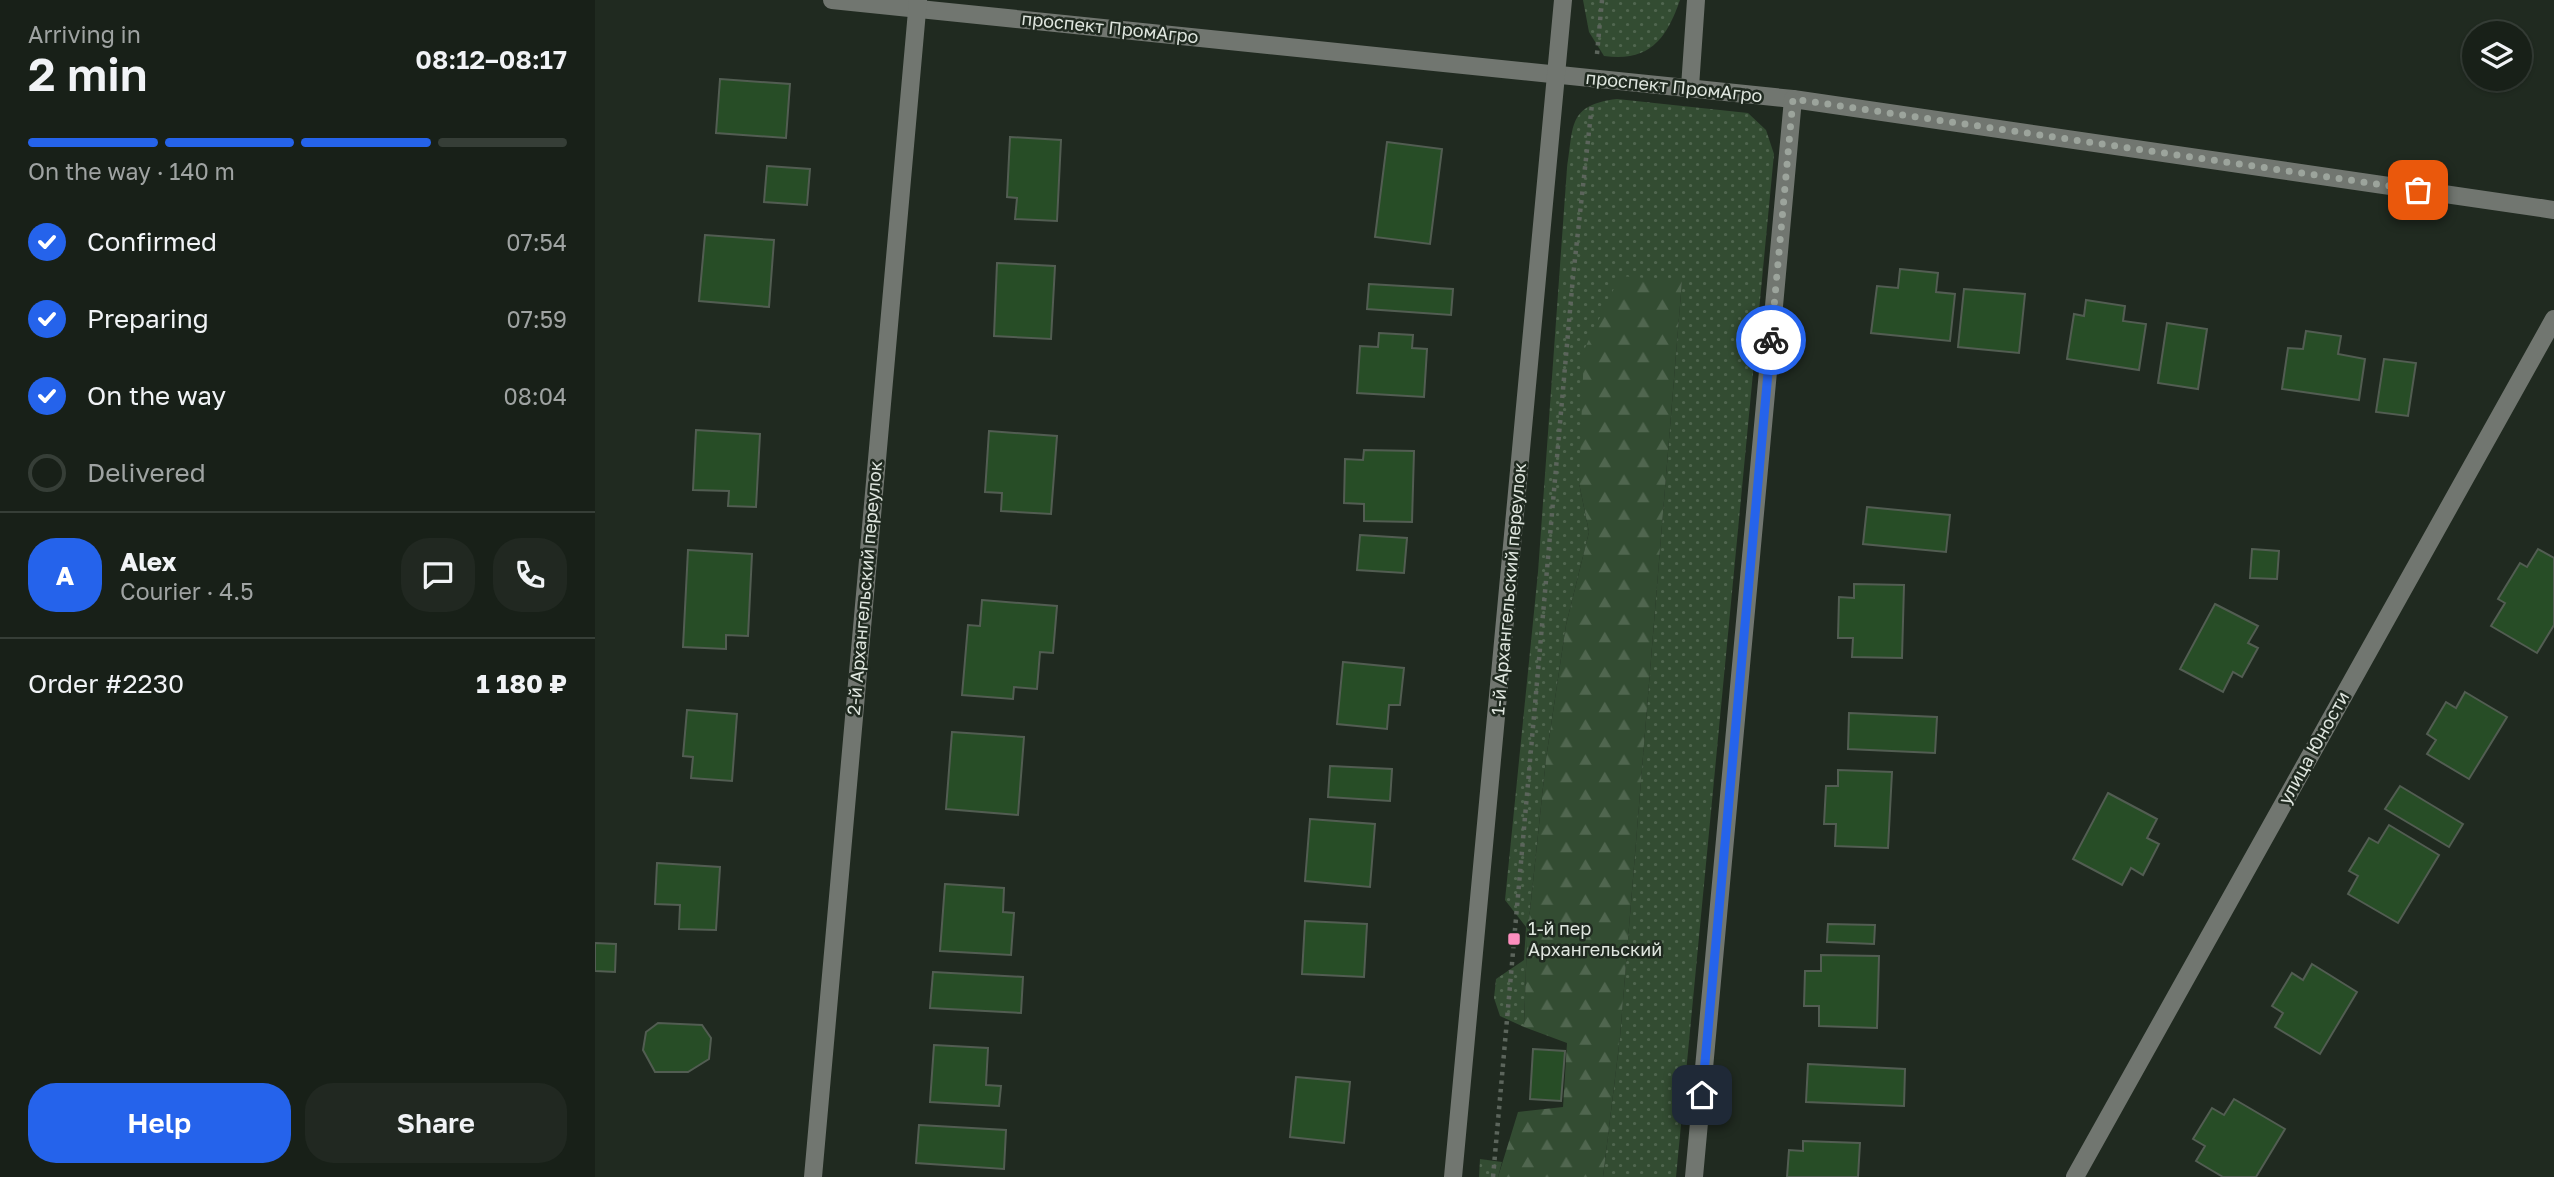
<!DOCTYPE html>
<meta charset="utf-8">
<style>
body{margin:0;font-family:"Golos Text",sans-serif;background:#212821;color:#f1f3f6;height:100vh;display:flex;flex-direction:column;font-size:26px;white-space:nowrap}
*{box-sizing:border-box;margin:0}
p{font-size:23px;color:#9fa3a2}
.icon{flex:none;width:38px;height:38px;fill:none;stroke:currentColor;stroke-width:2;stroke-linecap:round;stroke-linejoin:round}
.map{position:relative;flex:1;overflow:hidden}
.details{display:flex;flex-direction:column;background:#182018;width:595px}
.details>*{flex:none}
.tools{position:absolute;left:1867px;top:21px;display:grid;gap:14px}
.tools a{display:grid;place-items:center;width:70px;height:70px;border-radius:50%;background:#182018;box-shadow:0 2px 5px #0004,0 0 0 2px #363e37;font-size:35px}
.pin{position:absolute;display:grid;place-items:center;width:60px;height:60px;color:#fff;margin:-30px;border-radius:14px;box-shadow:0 4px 10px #0006}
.courier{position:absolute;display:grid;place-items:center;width:70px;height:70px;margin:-35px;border:5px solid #2563eb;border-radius:50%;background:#fff;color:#222;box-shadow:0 2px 9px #0007}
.summary em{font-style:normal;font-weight:600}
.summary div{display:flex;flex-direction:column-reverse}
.summary{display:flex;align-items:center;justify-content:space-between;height:119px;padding:0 28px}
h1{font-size:46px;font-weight:600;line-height:52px}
.bar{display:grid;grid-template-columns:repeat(4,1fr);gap:10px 7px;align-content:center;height:84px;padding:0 28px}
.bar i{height:9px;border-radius:5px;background:#363e37}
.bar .on{background:#2563eb}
.bar p{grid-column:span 4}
.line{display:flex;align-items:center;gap:18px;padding:0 28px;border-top:2px solid #363e37}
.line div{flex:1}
.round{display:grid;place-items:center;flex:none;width:74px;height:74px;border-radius:28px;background:#212821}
ol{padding:0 28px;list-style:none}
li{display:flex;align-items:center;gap:21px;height:77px}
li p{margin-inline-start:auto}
li .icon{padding:7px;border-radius:50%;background:#2563eb;color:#fff;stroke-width:4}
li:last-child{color:#9fa3a2}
li i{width:38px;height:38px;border:4px solid #363e37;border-radius:50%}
.primary-button{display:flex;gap:14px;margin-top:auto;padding:14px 28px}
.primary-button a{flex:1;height:80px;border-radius:28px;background:#2563eb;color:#fff;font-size:28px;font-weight:600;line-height:80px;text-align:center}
.primary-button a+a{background:#212821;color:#f1f3f6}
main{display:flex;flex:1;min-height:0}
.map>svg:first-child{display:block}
</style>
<main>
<section class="details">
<div class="summary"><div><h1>2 min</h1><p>Arriving in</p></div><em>08:12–08:17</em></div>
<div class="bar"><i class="on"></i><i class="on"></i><i class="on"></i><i></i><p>On the way · 140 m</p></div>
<ol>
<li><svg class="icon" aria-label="check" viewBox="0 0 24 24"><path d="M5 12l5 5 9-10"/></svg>Confirmed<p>07:54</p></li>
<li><svg class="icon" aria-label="check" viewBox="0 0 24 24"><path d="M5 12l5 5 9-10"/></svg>Preparing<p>07:59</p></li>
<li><svg class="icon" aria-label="check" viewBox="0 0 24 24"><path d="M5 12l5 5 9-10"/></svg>On the way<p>08:04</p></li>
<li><i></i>Delivered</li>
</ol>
<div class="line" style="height:126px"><b class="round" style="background:#2563eb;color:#fff">A</b><div><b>Alex</b><p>Courier · 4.5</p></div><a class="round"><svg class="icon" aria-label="chat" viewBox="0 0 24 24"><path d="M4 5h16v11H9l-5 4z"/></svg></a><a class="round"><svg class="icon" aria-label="phone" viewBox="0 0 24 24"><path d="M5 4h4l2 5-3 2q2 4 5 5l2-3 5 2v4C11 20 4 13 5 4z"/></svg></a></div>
<div class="line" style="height:91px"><div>Order #2230</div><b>1 180 ₽</b></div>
<div class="primary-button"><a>Help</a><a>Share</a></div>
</section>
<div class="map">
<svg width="1959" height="1177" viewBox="0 0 1959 1177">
<defs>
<pattern id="grass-dots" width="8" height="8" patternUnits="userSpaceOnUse" patternTransform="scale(1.75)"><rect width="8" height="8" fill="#334c32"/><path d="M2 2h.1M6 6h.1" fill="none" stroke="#50664f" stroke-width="1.8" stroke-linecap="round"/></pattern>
<pattern id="forest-firs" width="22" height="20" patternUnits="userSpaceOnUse" patternTransform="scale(1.75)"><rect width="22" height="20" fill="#334c32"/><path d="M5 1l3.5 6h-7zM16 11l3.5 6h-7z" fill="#50664f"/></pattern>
</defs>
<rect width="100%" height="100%" fill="#202a20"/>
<!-- grass -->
<g fill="url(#grass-dots)">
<path d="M988 0H1085C1071 40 1054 62 1009 56L994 32Z"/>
<path d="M1022 99 1153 113 1171 130 1179 154 1081 1177H1008L1025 1037 1087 281 984 483 994 532 971 625 951 759 932 939 929 1027 905 1016 899 998 901 979 929 960 931 927 910 900 943 572 972 168C979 126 972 105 1022 99Z"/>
<polygon points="885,1159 907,1162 903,1177 884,1177"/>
</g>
<!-- forest -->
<polygon fill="url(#forest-firs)" points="1025,276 1087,281 1025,1037 1008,1177 903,1177 923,1112 968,1107 972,1043 929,1027 932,939 951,759 971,625 994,532 984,483 989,350"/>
<!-- building -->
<g fill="#274d26" stroke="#525d52" stroke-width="2">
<polygon points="125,79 195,84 191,138 121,133"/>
<polygon points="415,137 466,140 462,221 420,219 422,198 412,197"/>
<polygon points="792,142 847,149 835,244 780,237"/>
<polygon points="172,166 215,169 212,205 169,202"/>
<polygon points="110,235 179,240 174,307 104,301"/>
<polygon points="402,263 460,266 456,339 399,336"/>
<polygon points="1305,269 1343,273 1341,292 1360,294 1355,341 1276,333 1282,286 1303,288"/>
<polygon points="774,284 858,289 856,315 772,309"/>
<polygon points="1369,289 1430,294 1424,353 1363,347"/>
<polygon points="1491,300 1530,306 1528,321 1551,324 1544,370 1472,359 1479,314 1489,316"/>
<polygon points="1572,323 1612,329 1603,389 1563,383"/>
<polygon points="1711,331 1746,336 1743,354 1770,359 1764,400 1687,389 1693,348 1708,349"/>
<polygon points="784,333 818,335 817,348 832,349 829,397 762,393 765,346 783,347"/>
<polygon points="1789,359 1821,363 1813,416 1781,412"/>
<polygon points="101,430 165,434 161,507 133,506 134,491 98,490"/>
<polygon points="394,431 462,436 456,514 406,511 407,493 390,492"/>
<polygon points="769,450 819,451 817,522 769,521 769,504 749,503 750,459 768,460"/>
<polygon points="1272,507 1355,515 1351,552 1268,544"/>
<polygon points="765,535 812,538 809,573 762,570"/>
<polygon points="1657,549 1684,551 1682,579 1655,578"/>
<polygon points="1943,549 1959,558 1959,625 1942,653 1896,626 1910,603 1903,599 1925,563 1932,567"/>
<polygon points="93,550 157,554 153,636 131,635 131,649 88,647"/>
<polygon points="1259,584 1309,585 1307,658 1257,657 1258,638 1243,638 1244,597 1259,598"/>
<polygon points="387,600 462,606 458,653 445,652 442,689 419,687 418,699 367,695 373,625 385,626"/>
<polygon points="1620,604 1663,626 1653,643 1663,648 1647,677 1638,672 1628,692 1585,669"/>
<polygon points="748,662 809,668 805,705 794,705 792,729 742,724"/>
<polygon points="1870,692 1912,717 1874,779 1832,754 1841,740 1832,734 1851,702 1861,708"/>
<polygon points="92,710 142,714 137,781 96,778 98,757 88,756"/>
<polygon points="1254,713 1342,717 1340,753 1253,749"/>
<polygon points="357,732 429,737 423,815 351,809"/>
<polygon points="735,766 797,769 795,801 733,797"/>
<polygon points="1243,770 1297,772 1293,848 1240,846 1241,824 1229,824 1231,786 1243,786"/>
<polygon points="1805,786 1868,824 1854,847 1790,809"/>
<polygon points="1513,793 1562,819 1552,838 1564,844 1548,875 1536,868 1527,885 1478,859"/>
<polygon points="715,819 780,824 775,887 710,881"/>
<polygon points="1794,825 1844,855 1803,923 1753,894 1763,876 1754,871 1774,838 1783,843"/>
<polygon points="62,863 125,867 121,930 84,929 85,905 60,904"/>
<polygon points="350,884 409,888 408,912 419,913 416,955 345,951"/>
<polygon points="710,921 772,924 769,977 707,974"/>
<polygon points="1233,924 1280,925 1279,944 1232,942"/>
<polygon points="0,943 21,944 20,972 0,971"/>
<polygon points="1226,955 1284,956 1282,1028 1224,1026 1224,1006 1209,1006 1210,971 1226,971"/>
<polygon points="1717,964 1762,992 1725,1054 1680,1027 1688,1013 1677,1006 1697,973 1708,980"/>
<polygon points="338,972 428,977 426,1013 335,1008"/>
<polygon points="63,1023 107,1025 116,1038 114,1059 93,1072 60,1072 48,1050 51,1032"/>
<polygon points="339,1045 393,1048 391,1085 406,1086 404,1106 335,1102"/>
<polygon points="938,1049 970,1051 966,1101 935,1099"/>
<polygon points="1213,1064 1310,1069 1309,1106 1211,1102"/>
<polygon points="701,1077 755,1082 749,1143 695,1137"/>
<polygon points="1639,1099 1690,1129 1661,1177 1628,1177 1601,1161 1610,1146 1598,1139 1617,1108 1629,1115"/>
<polygon points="324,1125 411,1130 409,1169 321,1163"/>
<polygon points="1208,1141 1265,1143 1263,1177 1192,1177 1194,1150 1208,1151"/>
</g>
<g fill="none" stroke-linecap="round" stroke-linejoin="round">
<!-- path -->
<g stroke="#5c655c" stroke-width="4.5" stroke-dasharray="3.5 5" stroke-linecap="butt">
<polyline points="1002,54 1007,0"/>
<polyline points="898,1177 978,277 997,104"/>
</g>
<!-- minor -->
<g stroke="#717670" stroke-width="18">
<polyline points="237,0 1198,99 1959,210"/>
<polyline points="1095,87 1101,0"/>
<polyline points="218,1177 323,0"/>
<polyline points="858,1177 968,0"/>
<polyline points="1099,1177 1198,99"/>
<polyline points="1480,1177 1959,319"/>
</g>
</g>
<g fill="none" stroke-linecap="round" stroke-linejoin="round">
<!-- done -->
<polyline stroke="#9ca49c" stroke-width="7" stroke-dasharray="0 12.6" points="1176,340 1198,99 1823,190"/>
<!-- route -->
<polyline stroke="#2563eb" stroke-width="9" points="1107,1095 1176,340"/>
</g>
<!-- markers -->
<rect fill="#fd8ebe" stroke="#202a20" stroke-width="2.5" x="912" y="932" width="14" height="14" rx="3.5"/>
<g text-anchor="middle" stroke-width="5" stroke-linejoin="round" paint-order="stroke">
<!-- street labels -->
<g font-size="18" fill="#dfe6df" stroke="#202a20">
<text transform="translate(515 28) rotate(6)" y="6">проспект ПромАгро</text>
<text transform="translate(1079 87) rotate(6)" y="6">проспект ПромАгро</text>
<text transform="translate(270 588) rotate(-85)" y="6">2-й Архангельский переулок</text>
<text transform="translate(914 589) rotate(-85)" y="6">1-й Архангельский переулок</text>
<text transform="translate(1719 748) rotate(-61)" y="6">улица Юности</text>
</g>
<!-- poi labels -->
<g font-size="18" fill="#dfe6df" stroke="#202a20" text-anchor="start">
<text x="933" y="935">1-й пер<tspan x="933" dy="21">Архангельский</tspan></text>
</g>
</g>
</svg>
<div class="tools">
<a><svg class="icon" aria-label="layers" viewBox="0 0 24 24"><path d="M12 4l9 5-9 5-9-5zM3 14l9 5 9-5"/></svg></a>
</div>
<div class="pin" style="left:1823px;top:190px;background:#ea580c"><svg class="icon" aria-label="bag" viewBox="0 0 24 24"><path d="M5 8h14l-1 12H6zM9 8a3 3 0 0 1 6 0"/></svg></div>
<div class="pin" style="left:1107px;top:1095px;background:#1f2937"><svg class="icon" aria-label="home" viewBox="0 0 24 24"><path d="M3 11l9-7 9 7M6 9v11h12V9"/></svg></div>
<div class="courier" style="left:1176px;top:340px"><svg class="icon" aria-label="bike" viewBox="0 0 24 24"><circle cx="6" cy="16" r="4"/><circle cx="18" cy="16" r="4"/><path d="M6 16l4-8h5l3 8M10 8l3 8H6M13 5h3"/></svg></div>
</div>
</main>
